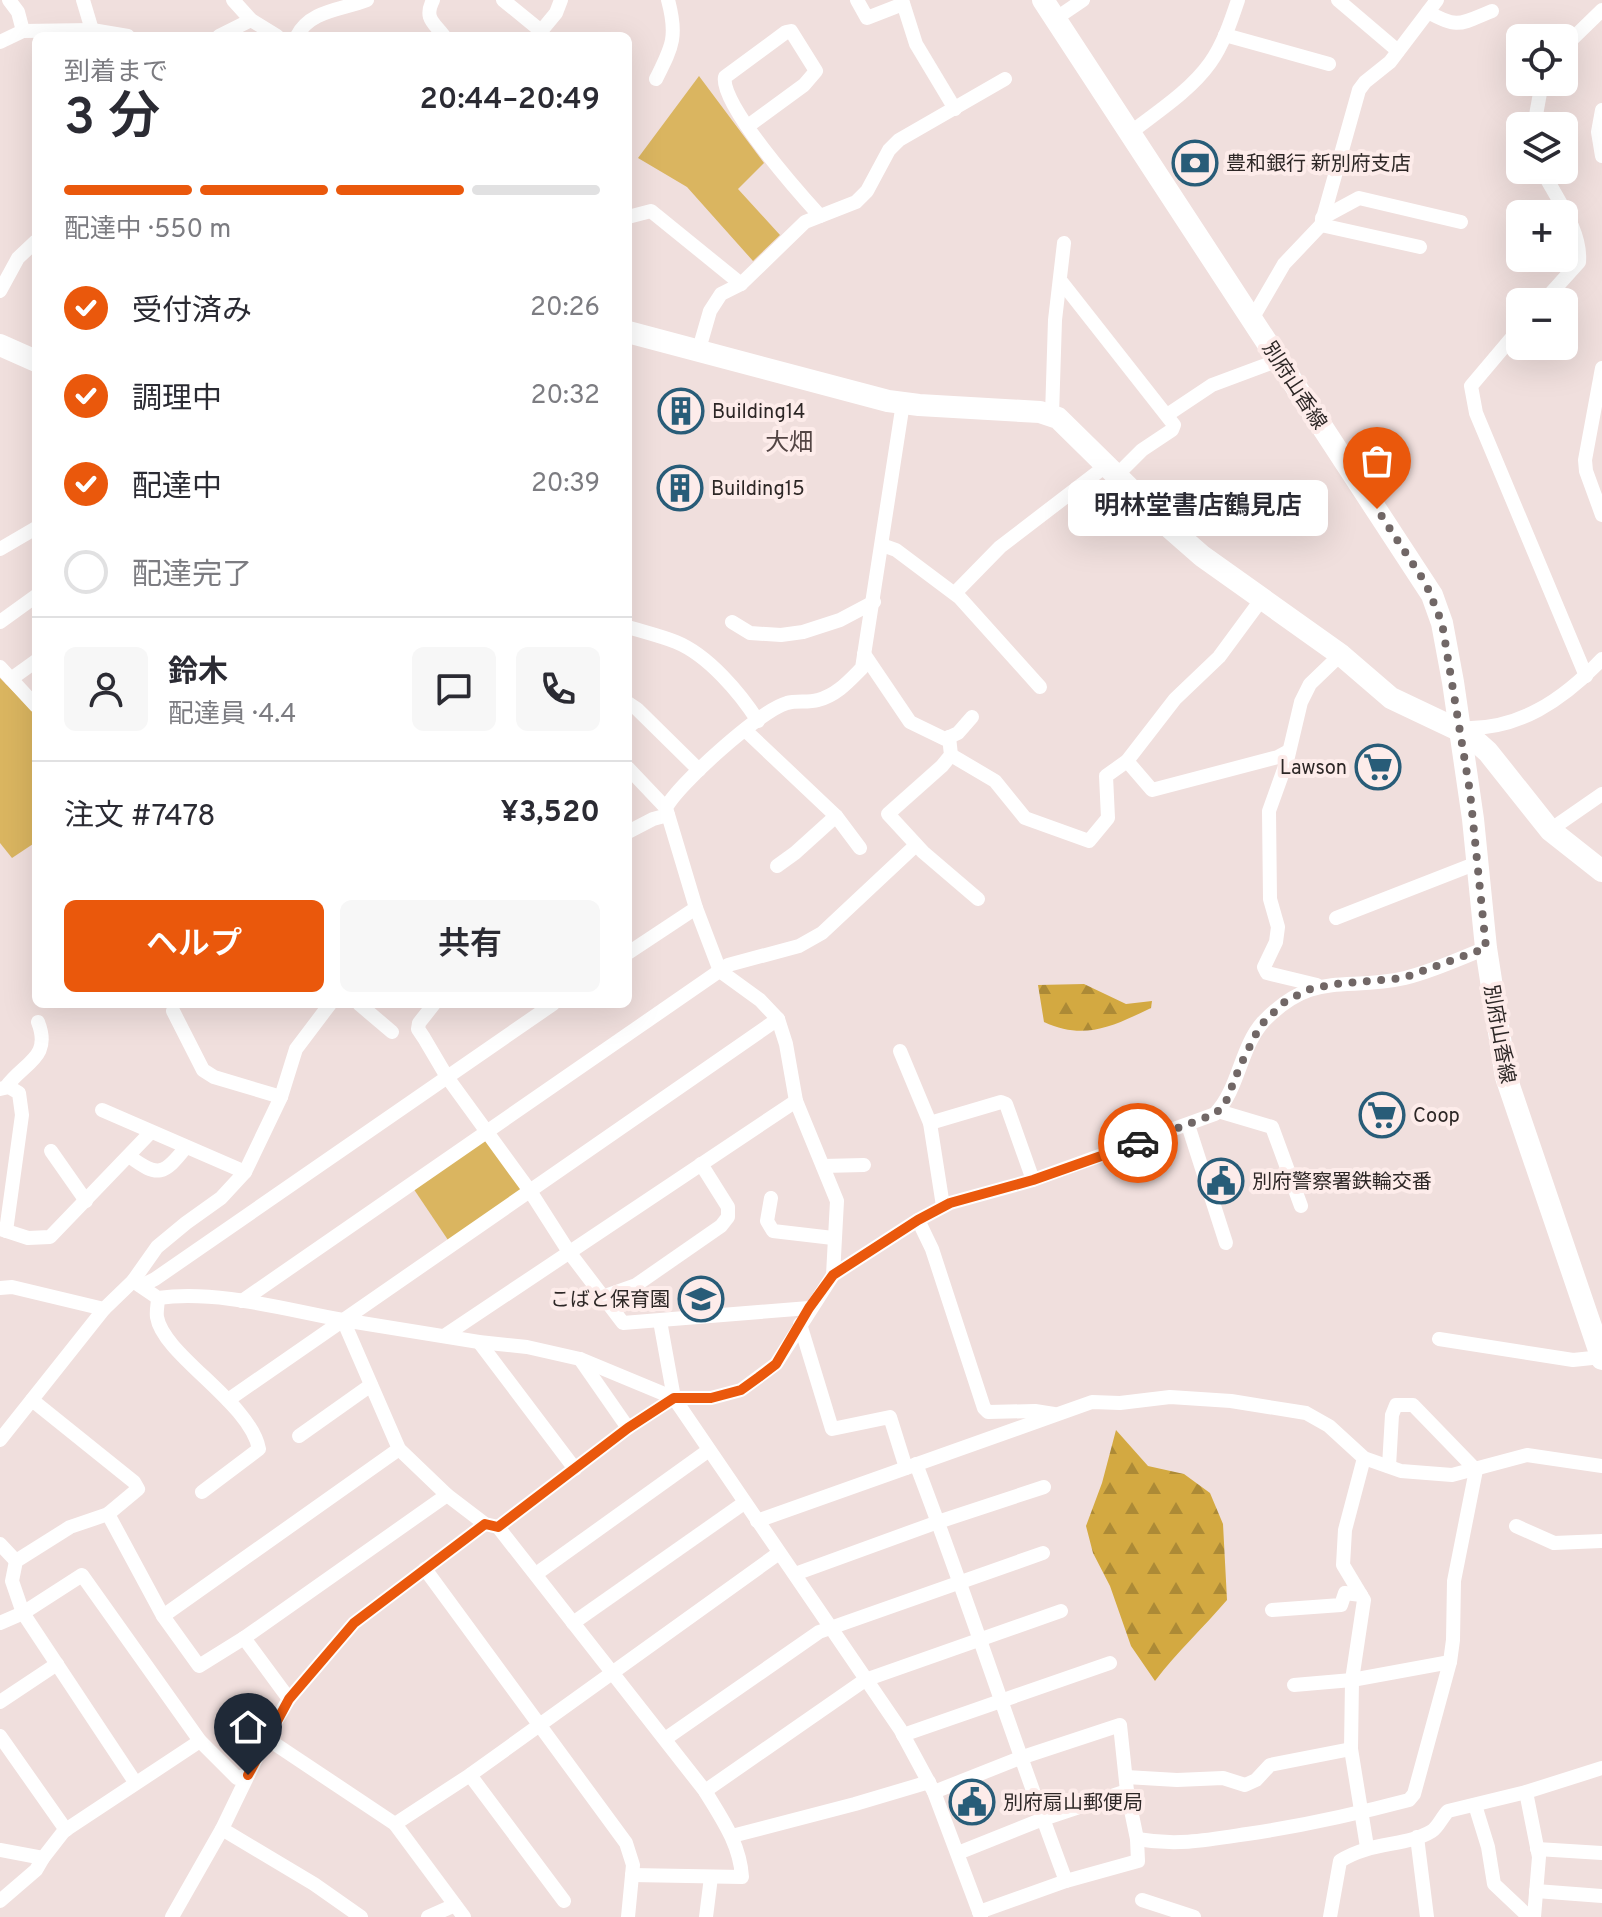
<!DOCTYPE html>
<html lang="ja">
<meta charset="utf-8">
<style>
body{margin:0;font-family:Overpass,"Noto Sans JP",sans-serif;background:#f7f7f7;color:#2b2b33;height:100vh;display:flex;flex-direction:column;font-size:30px;white-space:nowrap}
*{box-sizing:border-box;margin:0}
p{font-size:26px;color:#7c7c81}
.icon{flex:none;width:44px;height:44px;fill:none;stroke:currentColor;stroke-width:2;stroke-linecap:round;stroke-linejoin:round}
.map{position:relative;flex:1;overflow:hidden}
.panel{position:absolute;left:32px;top:32px;width:600px;height:976px;display:flex;flex-direction:column;background:#fff;border-radius:12px;box-shadow:0 8px 32px #0002}
.panel>*{flex:none}
.controls{position:absolute;left:1506px;top:24px;display:grid;gap:16px}
.controls a{display:grid;place-items:center;width:72px;height:72px;border-radius:12px;background:#fff;box-shadow:0 8px 32px #0002;font-size:40px}
.pin{position:absolute;display:grid;place-items:center;width:68px;height:68px;color:#fff;margin:-82px -34px;border-radius:50% 50% 50% 0;rotate:-45deg;box-shadow:0 0 8px #0007}
.pin .icon{rotate:45deg}
.courier{position:absolute;display:grid;place-items:center;width:80px;height:80px;margin:-40px;border:6px solid #ea580c;border-radius:50%;background:#fff;color:#222;box-shadow:0 2px 10px #0007}
.bubble{position:absolute;height:56px;border-radius:12px;background:#fff;box-shadow:0 8px 32px #0002;font-size:26px;font-weight:600;line-height:56px;text-align:center}
.headline em{font-style:normal;font-weight:600}
.headline div{display:flex;flex-direction:column-reverse}
.headline{display:flex;align-items:center;justify-content:space-between;height:136px;padding:0 32px}
h1{font-size:52px;font-weight:600;line-height:60px}
.bar{display:grid;grid-template-columns:repeat(4,1fr);gap:12px 8px;align-content:center;height:96px;padding:0 32px}
.bar i{height:10px;border-radius:6px;background:#e1e1e2}
.bar .current{background:#ea580c}
.bar p{grid-column:span 4}
.line{display:flex;align-items:center;gap:20px;padding:0 32px;border-top:2px solid #e1e1e2}
.line div{flex:1}
.round{display:grid;place-items:center;flex:none;width:84px;height:84px;border-radius:12px;background:#f7f7f7}
ol{padding:0 32px;list-style:none}
li{display:flex;align-items:center;gap:24px;height:88px}
li p{margin-inline-start:auto}
li .icon{padding:8px;border-radius:50%;background:#ea580c;color:#fff;stroke-width:4}
li:last-child{color:#7c7c81}
li i{width:44px;height:44px;border:4px solid #e1e1e2;border-radius:50%}
.button{display:flex;gap:16px;margin-top:auto;padding:16px 32px}
.button a{flex:1;height:92px;border-radius:12px;background:#ea580c;color:#fff;font-size:32px;font-weight:600;line-height:92px;text-align:center}
.button a+a{background:#f7f7f7;color:#2b2b33}
.map>svg:first-child{display:block}
</style>
<div class="map">
<svg width="1602" height="1917" viewBox="0 0 1602 1917">
<defs>
<pattern id="forest-firs" width="22" height="20" patternUnits="userSpaceOnUse" patternTransform="scale(2)"><rect width="22" height="20" fill="#d3a941"/><path d="M5 1l3.5 6h-7zM16 11l3.5 6h-7z" fill="#ac8a36"/></pattern>
</defs>
<rect width="100%" height="100%" fill="#f0dfdd"/>
<!-- forest -->
<g fill="url(#forest-firs)">
<path d="M1084 984 1126 1004 1152 1001 1151 1008C1113 1026 1085 1041 1044 1022L1038 985Z"/>
<path d="M1116 1430 1148 1466 1184 1474 1210 1493 1223 1524 1227 1600C1203 1628 1177 1652 1155 1681L1131 1646 1110 1586 1093 1553 1086 1526 1102 1483Z"/>
</g>
<!-- park -->
<g fill="#dab560">
<polygon points="699,76 764,163 738,189 780,235 753,261 687,187 638,158"/>
<polygon points="0,678 36,715 36,842 12,858 0,843"/>
<polygon points="487,1134 524,1189 448,1240 411,1185"/>
</g>
<g fill="none" stroke-linecap="round" stroke-linejoin="round">
<!-- street -->
<g stroke="#fff" stroke-width="14">
<polyline points="9,0 18,12 23,31"/>
<polyline points="83,0 92,30"/>
<polyline points="233,0 251,20 277,36"/>
<path d="M433 0C424 18 433 22 444 36"/>
<polyline points="503,0 541,31"/>
<polyline points="857,0 867,18 903,4"/>
<polyline points="902,0 916,44 955,109"/>
<polyline points="1338,0 1398,51"/>
<path d="M1428 12C1458 29 1460 24 1492 11"/>
<polyline points="1055,19 1083,0"/>
<polyline points="1225,35 1329,64"/>
<polyline points="219,36 251,20"/>
<path d="M297 36C310 10 342 10 367 0"/>
<polyline points="537,36 556,13 561,0"/>
<polyline points="0,42 23,31 92,30 128,36"/>
<polyline points="1564,47 1602,10"/>
<path d="M656 79C672 47 678 37 668 0"/>
<polyline points="1602,110 1598,132 1602,156"/>
<path d="M748 126 804 85 816 71 791 31 786 32 725 77C719 103 800 194 820 216"/>
<polyline points="1534,126 1542,82"/>
<path d="M1130 133C1157 112 1190 91 1210 63 1223 45 1231 21 1238 0"/>
<path d="M1542 170C1555 196 1582 231 1579 262L1543 302"/>
<polyline points="628,217 651,211 741,284"/>
<polyline points="1322,218 1359,198 1461,222"/>
<polyline points="1321,225 1420,247"/>
<polyline points="1060,280 1174,425 1172,430 1142,450 1117,475"/>
<polyline points="0,291 18,258 36,241"/>
<polyline points="1252,319 1284,264 1321,225 1359,90 1365,82 1390,62 1437,0"/>
<polyline points="1520,328 1471,386 1476,413 1586,676"/>
<polyline points="699,349 710,311 721,294 741,284 805,222 856,202 867,191 889,150 899,140 1005,79"/>
<polyline points="1602,368 1585,460 1586,471 1602,515"/>
<polyline points="1052,415 1055,320 1064,243"/>
<polyline points="1167,415 1212,385 1279,360"/>
<polyline points="882,545 896,550 960,598 1040,687"/>
<polyline points="0,549 36,528"/>
<polyline points="955,593 1000,547 1107,465"/>
<polyline points="0,622 36,596"/>
<polyline points="732,622 750,633 781,635 803,632 840,620 874,602"/>
<path d="M628 627C644 632 661 636 676 642 708 655 740 693 758 721"/>
<polyline points="864,654 910,722 945,739 958,733 972,717"/>
<polyline points="0,667 36,706"/>
<polyline points="11,679 36,661"/>
<polyline points="628,703 637,709 699,770"/>
<path d="M1460 728C1518 731 1563 700 1602 659"/>
<polyline points="745,730 836,816 860,848"/>
<polyline points="949,737 951,755 942,766 888,814 923,852 978,899"/>
<polyline points="951,755 995,781 1025,818 1089,841 1108,818 1106,776 1127,761 1175,699 1219,657 1261,600"/>
<polyline points="1127,761 1152,790 1278,757 1289,751"/>
<polyline points="628,768 666,808"/>
<polyline points="1550,830 1602,794"/>
<polyline points="628,832 653,819 668,815"/>
<polyline points="777,866 795,853 836,816"/>
<polyline points="1336,918 1477,863"/>
<polyline points="628,953 696,908"/>
<polyline points="1317,985 1267,973 1264,967 1276,942 1278,927 1270,899 1269,811 1287,761 1301,702 1310,684 1335,660"/>
<polyline points="359,1004 392,1032"/>
<polyline points="434,1004 419,1023 418,1029 424,1038 447,1077 530,1191 569,1252 623,1323 809,1308"/>
<polyline points="173,1011 203,1070 214,1077 281,1097"/>
<polyline points="900,1051 930,1123 943,1206"/>
<path d="M6 1087C24 1062 52 1058 38 1022"/>
<polyline points="0,1089 9,1087 19,1093 22,1115 6,1231"/>
<polyline points="102,1110 245,1172"/>
<polyline points="1218,1111 1272,1127 1301,1206"/>
<polyline points="930,1123 1001,1102 1006,1104 1033,1180"/>
<polyline points="1188,1125 1226,1243"/>
<polyline points="51,1151 86,1201"/>
<path d="M129 1156C158 1178 164 1175 186 1147"/>
<polyline points="823,1166 864,1165"/>
<polyline points="771,1198 767,1221 773,1231 833,1238"/>
<polyline points="918,1220 932,1249 984,1408 988,1412 1035,1411 1054,1414"/>
<polyline points="0,1229 28,1238 50,1237 151,1132"/>
<path d="M833 1275 837 1201 796 1101 786 1044 778 1019 760 1000 720 971 696 908 666 808C677 785 761 710 787 703 796 700 808 703 818 700 837 695 849 681 862 668L903 403"/>
<path d="M133 1281 158 1298C218 1290 283 1309 343 1320L399 1449 447 1495 485 1524 498 1527 705 1791C722 1819 740 1844 742 1877L632 1875"/>
<polyline points="141,1286 155,1279 553,1004"/>
<polyline points="0,1288 12,1287 104,1309"/>
<polyline points="602,1297 636,1285 721,1226 728,1217 728,1207 701,1164"/>
<path d="M158 1298C158 1304 156 1311 157 1317 163 1355 250 1402 259 1449L202 1492"/>
<polyline points="242,1301 728,965 799,946 822,933 916,845"/>
<path d="M343 1320 479 1342 527 1347 580 1359 674 1398H711L741 1390 776 1364 833 1275 918 1220 950 1203 1033 1180 1215 1114C1239 1089 1240 1048 1263 1022 1314 969 1345 992 1405 978 1433 971 1459 959 1486 948"/>
<polyline points="660,1321 674,1398 900,1729 934,1792 981,1917"/>
<polyline points="800,1324 832,1429 890,1417 906,1468"/>
<polyline points="444,1336 796,1101"/>
<polyline points="1439,1339 1573,1360 1602,1357"/>
<polyline points="479,1342 575,1469"/>
<polyline points="580,1359 628,1428"/>
<polyline points="32,1400 134,1482 138,1489 108,1514 70,1527 16,1561 12,1581 23,1613 135,1782"/>
<polyline points="228,1400 778,1019"/>
<polyline points="299,1436 371,1385"/>
<polyline points="0,1440 104,1309 133,1281 157,1247 186,1223 221,1198 245,1172 281,1097 296,1049 330,1004"/>
<polyline points="1364,1458 1345,1530 1343,1565 1364,1600 1352,1680 1351,1749 1367,1847"/>
<path d="M916 1464C969 1602 1014 1743 1066 1881"/>
<polyline points="1389,1466 1392,1415 1396,1405 1413,1405 1476,1470"/>
<polyline points="108,1514 163,1616 199,1666 244,1638 447,1495"/>
<polyline points="757,1521 1092,1402 1120,1403 1170,1397 1231,1401 1306,1413 1329,1426 1364,1458 1401,1471 1452,1475 1527,1455 1602,1466"/>
<polyline points="1516,1526 1554,1543 1602,1541"/>
<polyline points="498,1527 628,1428 674,1398"/>
<polyline points="0,1544 16,1561"/>
<polyline points="425,1569 626,1843 633,1865 628,1917"/>
<polyline points="536,1574 709,1450"/>
<polyline points="795,1574 938,1522 1044,1487"/>
<polyline points="1272,1610 1341,1605 1345,1593 1361,1595"/>
<polyline points="163,1616 399,1449"/>
<polyline points="0,1623 23,1613 82,1575 200,1741 237,1778 248,1775"/>
<polyline points="573,1623 744,1503"/>
<polyline points="244,1638 289,1699"/>
<polyline points="1294,1685 1352,1680 1450,1662"/>
<polyline points="0,1702 57,1664"/>
<polyline points="903,1735 1110,1663"/>
<polyline points="0,1736 66,1830"/>
<polyline points="266,1738 395,1824 464,1917"/>
<polyline points="665,1739 819,1632 1043,1553"/>
<polyline points="470,1775 564,1901"/>
<polyline points="1126,1777 1177,1780 1223,1778 1245,1785 1256,1780 1270,1765 1351,1749"/>
<polyline points="705,1791 865,1680 1061,1611"/>
<polyline points="934,1792 1020,1758 1120,1725 1127,1791 1137,1839 1138,1861 1066,1881 979,1912"/>
<polyline points="1526,1792 1539,1857 1534,1917"/>
<polyline points="1475,1805 1488,1847 1494,1884 1529,1917"/>
<polyline points="395,1824 470,1775 779,1553"/>
<polyline points="222,1829 314,1884 361,1917"/>
<polyline points="732,1836 855,1804 929,1782"/>
<polyline points="1417,1837 1427,1917"/>
<path d="M1137 1839C1177 1846 1208 1840 1247 1834 1302 1826 1356 1814 1409 1800L1414 1794 1450 1662 1453 1640 1454 1581 1476 1470"/>
<polyline points="1537,1849 1602,1853"/>
<polyline points="0,1850 43,1858"/>
<polyline points="958,1853 1043,1819 1127,1791"/>
<polyline points="1536,1891 1602,1896"/>
<polyline points="1142,1900 1194,1917"/>
<polyline points="0,1901 36,1870 43,1858 64,1831 200,1741"/>
<polyline points="172,1917 222,1829 266,1738 289,1699 354,1623 485,1524"/>
<polyline points="428,1917 455,1905"/>
<polyline points="706,1917 711,1877"/>
<path d="M1330 1917 1340 1861C1371 1841 1406 1847 1432 1831 1438 1827 1442 1817 1448 1811L1526 1792 1602 1768"/>
</g>
<!-- secondary -->
<g stroke="#fff" stroke-width="22">
<polyline points="1043,0 1432,595 1442,623 1453,682 1473,819 1486,948 1506,1077 1602,1359"/>
<polyline points="628,332 888,401 919,405 1040,412 1058,418 1170,528 1202,556 1341,655 1391,698 1469,735 1488,752 1550,830 1602,871"/>
<polyline points="0,345 36,361"/>
</g>
</g>
<g fill="none" stroke-linecap="round" stroke-linejoin="round">
<!-- done -->
<polyline stroke="#716766" stroke-width="8" stroke-dasharray="0 14.4" points="1138,1143 1215,1114 1225,1104 1240,1066 1260,1026 1283,1003 1307,990 1334,984 1403,978 1486,948 1470,792 1442,623 1426,584 1377,509"/>
<!-- route -->
<polyline stroke="#ea580c" stroke-width="10" points="248,1775 289,1699 354,1623 485,1524 498,1527 628,1428 674,1398 711,1398 741,1390 759,1377 776,1364 809,1308 833,1275 918,1220 950,1203 1033,1180 1138,1143"/>
</g>
<!-- icons -->
<defs>
<g id="bank-ring" transform="scale(2.3)"><circle r="9.5" fill="#fdecea" stroke="#285c78" stroke-width="1.5"/><path d="M-6-4H6V4H-6ZM0-2.3a2.3 2.3 0 1 0 0 4.6a2.3 2.3 0 1 0 0-4.6Z" fill="#285c78"/></g>
<g id="building-ring" transform="scale(2.3)"><circle r="9.5" fill="#fdecea" stroke="#285c78" stroke-width="1.5"/><path d="M-4-6H4V6H1V3H-1V6H-4ZM-2.5-4.3h1.7v1.8h-1.7ZM.8-4.3h1.7v1.8H.8ZM-2.5-1h1.7V.8h-1.7ZM.8-1h1.7V.8H.8Z" fill="#285c78"/></g>
<g id="supermarket-ring" transform="scale(2.3)"><circle r="9.5" fill="#fdecea" stroke="#285c78" stroke-width="1.5"/><path d="M-6-5.5h2.5l.6 2H6L4.5 2H-2.5L-4.4-4H-6ZM-1.5 3.2a1.3 1.3 0 1 0 .1 0ZM3 3.2a1.3 1.3 0 1 0 .1 0Z" fill="#285c78"/></g>
<g id="civic-ring" transform="scale(2.3)"><circle r="9.5" fill="#fdecea" stroke="#285c78" stroke-width="1.5"/><path d="M-.6-6.5H3V-4.5H.6V-3L4-1V1h2V6H-6V1h2V-1L-.6-3ZM-1.2 2.5V6h2.4V2.5Z" fill="#285c78"/></g>
<g id="school-ring" transform="scale(2.3)"><circle r="9.5" fill="#fdecea" stroke="#285c78" stroke-width="1.5"/><path d="M0-5L7-2L0 1L-7-2ZM-4 1L0 2.5L4 1V4Q0 6-4 4Z" fill="#285c78"/></g>
</defs>
<g fill-rule="evenodd">
<use href="#bank-ring" x="1195" y="163"/>
<use href="#building-ring" x="681" y="411"/>
<use href="#building-ring" x="680" y="488"/>
<use href="#supermarket-ring" x="1378" y="767"/>
<use href="#supermarket-ring" x="1382" y="1115"/>
<use href="#civic-ring" x="1221" y="1181"/>
<use href="#school-ring" x="701" y="1299"/>
<use href="#civic-ring" x="972" y="1802"/>
</g>
<g text-anchor="middle" stroke-width="8" stroke-linejoin="round" paint-order="stroke">
<!-- poi labels -->
<g font-size="20" fill="#2d2726" stroke="#fdecea" text-anchor="start">
<text x="1226" y="170">豊和銀行 新別府支店</text>
<text x="712" y="418">Building14</text>
<text x="711" y="495">Building15</text>
<text x="1347" y="774" text-anchor="end">Lawson</text>
<text x="1413" y="1122">Coop</text>
<text x="1252" y="1188">別府警察署鉄輪交番</text>
<text x="670" y="1306" text-anchor="end">こばと保育園</text>
<text x="1003" y="1809">別府扇山郵便局</text>
</g>
<!-- street labels -->
<g font-size="20" fill="#2d2726" stroke="#fdecea">
<text transform="translate(1295 385) rotate(57)" y="7">別府山香線</text>
<text transform="translate(1500 1034) rotate(80)" y="7">別府山香線</text>
</g>
<!-- quarter labels -->
<g font-size="24" fill="#534544" stroke="#fdecea">
<text x="789" y="450">大畑</text>
</g>
</g>
</svg>
<div class="controls">
<a><svg class="icon" aria-label="locate" viewBox="0 0 24 24"><circle cx="12" cy="12" r="6"/><path d="M12 2v4M12 18v4M2 12h4M18 12h4"/></svg></a>
<a><svg class="icon" aria-label="layers" viewBox="0 0 24 24"><path d="M12 4l9 5-9 5-9-5zM3 14l9 5 9-5"/></svg></a>
<a>+</a>
<a>−</a>
</div>
<div class="pin" style="left:1377px;top:509px;background:#ea580c"><svg class="icon" aria-label="bag" viewBox="0 0 24 24"><path d="M5 8h14l-1 12H6zM9 8a3 3 0 0 1 6 0"/></svg></div>
<div class="pin" style="left:248px;top:1775px;background:#1f2937"><svg class="icon" aria-label="home" viewBox="0 0 24 24"><path d="M3 11l9-7 9 7M6 9v11h12V9"/></svg></div>
<div class="courier" style="left:1138px;top:1143px"><svg class="icon" aria-label="car" viewBox="0 0 24 24"><path d="M5 17H2v-5l4-1 3-4h7l3 4 3 1v5h-3M9 17h6M6 11h13"/><circle cx="7" cy="17" r="2"/><circle cx="17" cy="17" r="2"/></svg></div>
<div class="bubble" style="left:1068px;top:480px;width:260px">明林堂書店鶴見店</div>
<section class="panel">
<div class="headline"><div><h1>3 分</h1><p>到着まで</p></div><em>20:44–20:49</em></div>
<div class="bar"><i class="current"></i><i class="current"></i><i class="current"></i><i></i><p>配達中 · 550 m</p></div>
<ol>
<li><svg class="icon" aria-label="check" viewBox="0 0 24 24"><path d="M5 12l5 5 9-10"/></svg>受付済み<p>20:26</p></li>
<li><svg class="icon" aria-label="check" viewBox="0 0 24 24"><path d="M5 12l5 5 9-10"/></svg>調理中<p>20:32</p></li>
<li><svg class="icon" aria-label="check" viewBox="0 0 24 24"><path d="M5 12l5 5 9-10"/></svg>配達中<p>20:39</p></li>
<li><i></i>配達完了</li>
</ol>
<div class="line" style="height:144px"><a class="round"><svg class="icon" aria-label="person" viewBox="0 0 24 24"><circle cx="12" cy="8" r="4"/><path d="M4 21q1-7 8-7t8 7"/></svg></a><div><b>鈴木</b><p>配達員 · 4.4</p></div><a class="round"><svg class="icon" aria-label="chat" viewBox="0 0 24 24"><path d="M4 5h16v11H9l-5 4z"/></svg></a><a class="round"><svg class="icon" aria-label="phone" viewBox="0 0 24 24"><path d="M5 4h4l2 5-3 2q2 4 5 5l2-3 5 2v4C11 20 4 13 5 4z"/></svg></a></div>
<div class="line" style="height:104px"><div>注文 #7478</div><b>¥3,520</b></div>
<div class="button"><a>ヘルプ</a><a>共有</a></div>
</section>
</div>
